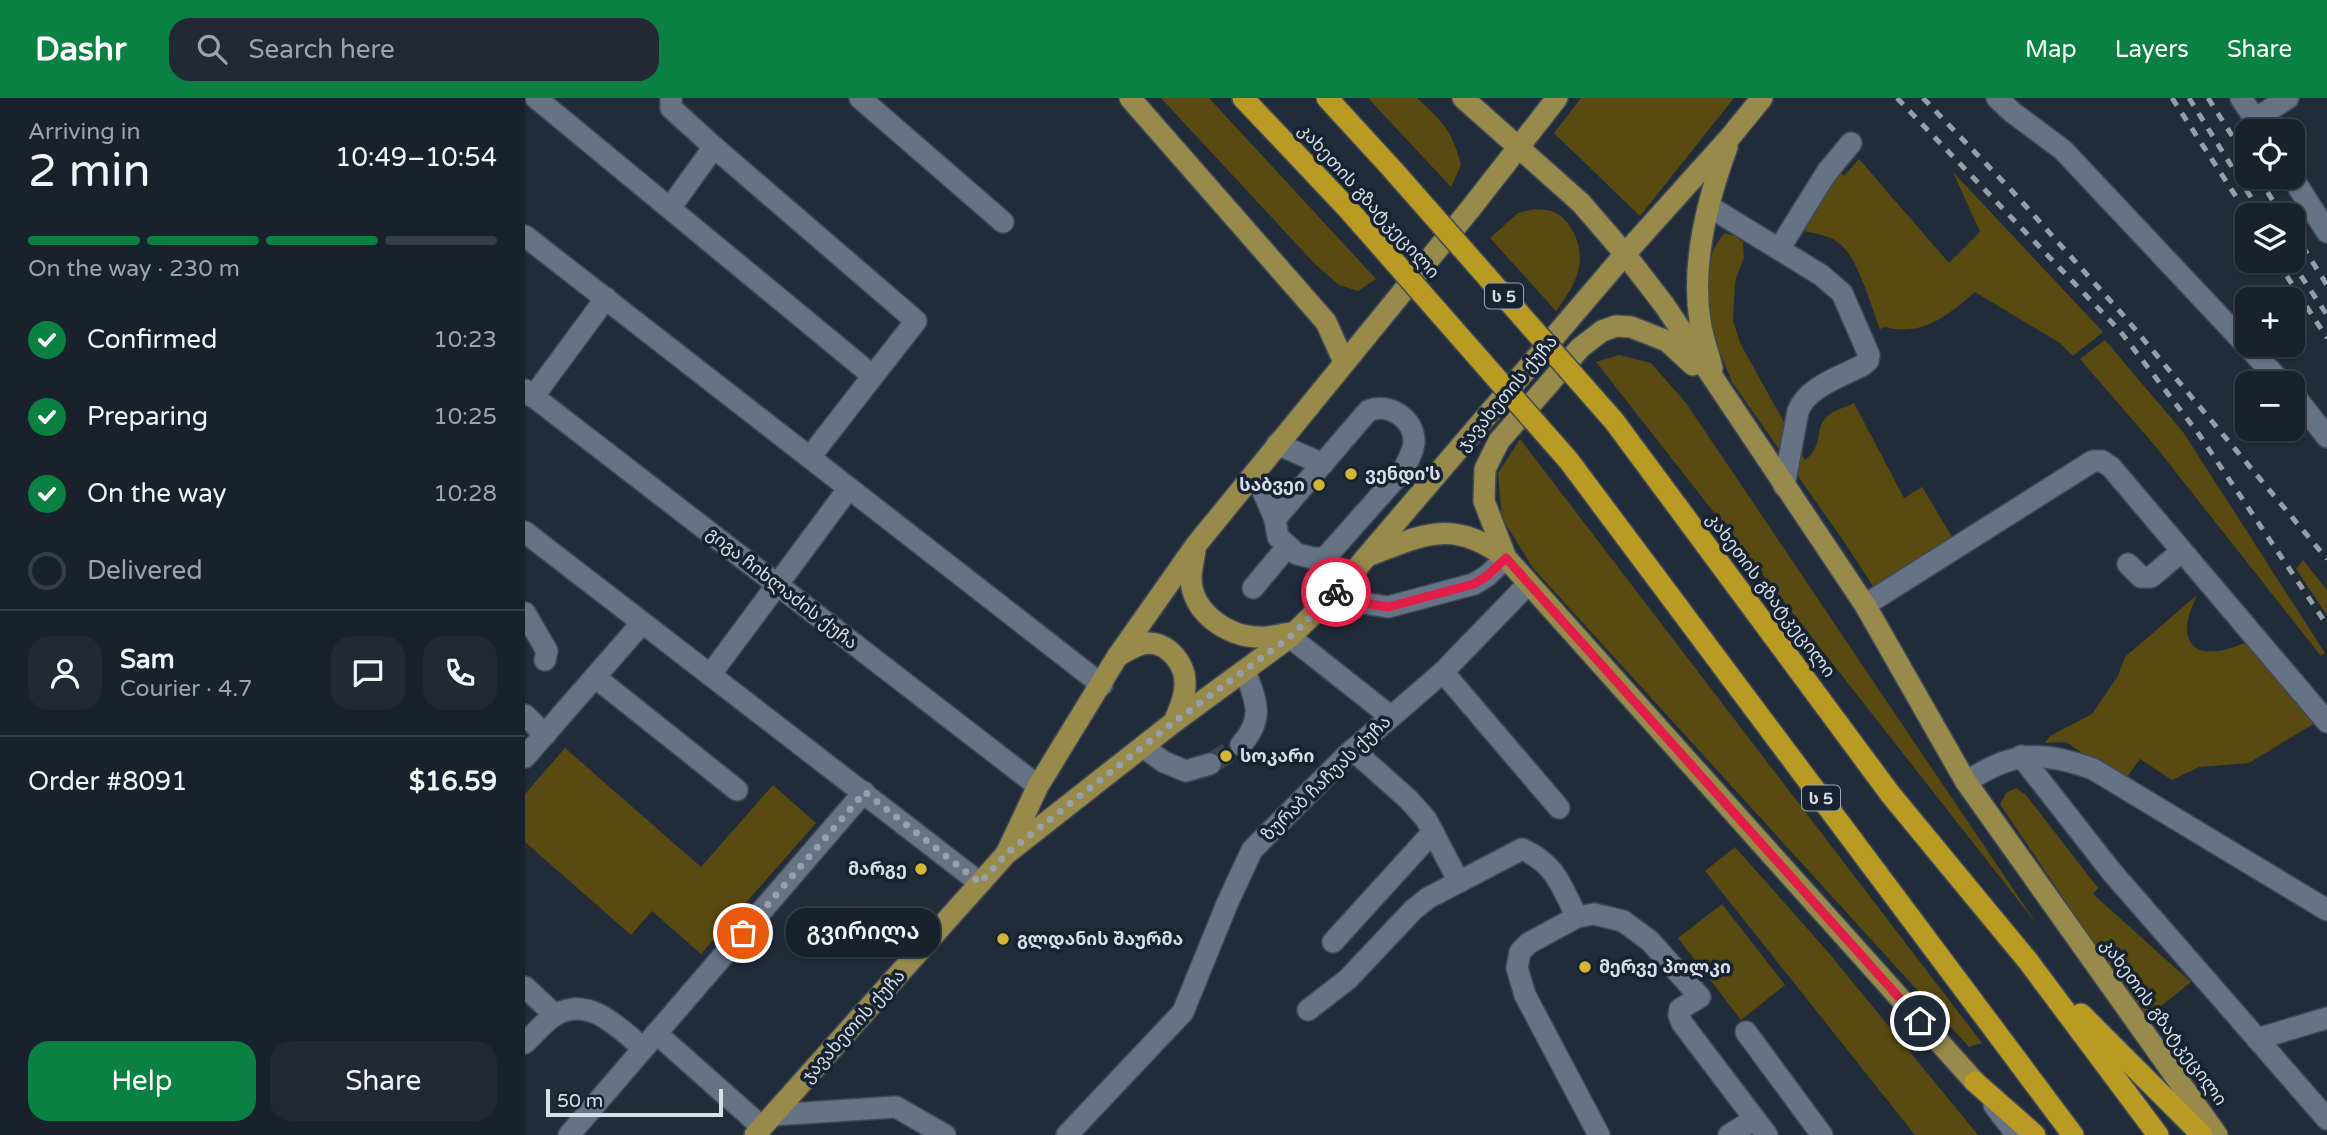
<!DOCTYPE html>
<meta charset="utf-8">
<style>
body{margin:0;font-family:"Varela Round","Noto Sans Georgian",sans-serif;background:#222934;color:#f1f3f6;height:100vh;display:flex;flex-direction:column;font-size:26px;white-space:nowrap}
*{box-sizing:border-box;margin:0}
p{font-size:23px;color:#9fa3a9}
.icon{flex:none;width:38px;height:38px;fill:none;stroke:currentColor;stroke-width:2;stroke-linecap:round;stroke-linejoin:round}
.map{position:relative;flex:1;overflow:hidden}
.panel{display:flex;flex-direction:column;background:#19212c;width:525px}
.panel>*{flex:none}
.controls{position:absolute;left:1710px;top:21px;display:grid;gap:14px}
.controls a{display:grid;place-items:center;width:70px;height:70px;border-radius:14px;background:#19212c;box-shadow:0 2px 5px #0004,0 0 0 2px #373e48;font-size:35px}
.scale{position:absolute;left:21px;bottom:18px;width:177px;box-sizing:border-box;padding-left:7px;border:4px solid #d6dee8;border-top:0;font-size:19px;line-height:24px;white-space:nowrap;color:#d6dee8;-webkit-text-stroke:5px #172331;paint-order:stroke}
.pin{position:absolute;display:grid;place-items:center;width:60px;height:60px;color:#fff;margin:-30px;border:4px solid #fff;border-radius:50%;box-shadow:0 2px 7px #0007}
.courier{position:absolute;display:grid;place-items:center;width:70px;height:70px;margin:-35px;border:5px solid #e11d48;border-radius:50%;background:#fff;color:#222;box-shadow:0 2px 9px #0007}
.bubble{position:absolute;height:49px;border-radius:21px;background:#19212c;box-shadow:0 2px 5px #0004,0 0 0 2px #373e48;font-size:23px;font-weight:600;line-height:49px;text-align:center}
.headline em{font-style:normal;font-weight:600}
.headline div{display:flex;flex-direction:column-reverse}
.headline{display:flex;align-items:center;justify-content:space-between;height:119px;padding:0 28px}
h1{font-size:46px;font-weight:600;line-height:52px}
.bar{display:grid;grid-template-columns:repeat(4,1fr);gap:10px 7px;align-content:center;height:84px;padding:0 28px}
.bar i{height:9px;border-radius:5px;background:#373e48}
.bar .selected{background:#0b8043}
.bar p{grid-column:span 4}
.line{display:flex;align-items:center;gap:18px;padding:0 28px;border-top:2px solid #373e48}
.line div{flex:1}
.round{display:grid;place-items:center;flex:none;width:74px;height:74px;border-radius:21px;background:#222934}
ol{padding:0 28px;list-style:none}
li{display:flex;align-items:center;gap:21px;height:77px}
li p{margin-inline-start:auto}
li .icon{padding:7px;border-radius:50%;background:#0b8043;color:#fff;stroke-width:4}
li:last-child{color:#9fa3a9}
li i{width:38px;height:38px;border:4px solid #373e48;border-radius:50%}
.primary-button{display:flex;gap:14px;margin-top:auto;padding:14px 28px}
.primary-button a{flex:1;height:80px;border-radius:21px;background:#0b8043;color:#fff;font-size:28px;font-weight:600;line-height:80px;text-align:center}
.primary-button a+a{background:#222934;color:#f1f3f6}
header{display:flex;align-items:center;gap:42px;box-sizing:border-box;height:98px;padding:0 35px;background:#0b8043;color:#fff}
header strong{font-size:33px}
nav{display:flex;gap:38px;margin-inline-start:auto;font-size:24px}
.search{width:490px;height:63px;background:#222934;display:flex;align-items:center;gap:18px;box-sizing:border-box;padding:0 24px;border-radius:21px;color:#9fa3a9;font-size:26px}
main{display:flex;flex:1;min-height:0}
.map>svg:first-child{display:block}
</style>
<header>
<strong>Dashr</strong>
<div class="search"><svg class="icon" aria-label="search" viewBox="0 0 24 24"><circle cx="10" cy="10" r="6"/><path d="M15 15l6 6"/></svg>Search here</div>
<nav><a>Map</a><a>Layers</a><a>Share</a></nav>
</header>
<main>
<section class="panel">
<div class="headline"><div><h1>2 min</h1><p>Arriving in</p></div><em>10:49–10:54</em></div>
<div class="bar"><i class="selected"></i><i class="selected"></i><i class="selected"></i><i></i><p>On the way · 230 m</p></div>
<ol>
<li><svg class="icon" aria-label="check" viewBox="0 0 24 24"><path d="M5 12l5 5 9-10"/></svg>Confirmed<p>10:23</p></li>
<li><svg class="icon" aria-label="check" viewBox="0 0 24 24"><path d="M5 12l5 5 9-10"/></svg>Preparing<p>10:25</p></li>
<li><svg class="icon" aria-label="check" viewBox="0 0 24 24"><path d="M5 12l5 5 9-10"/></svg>On the way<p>10:28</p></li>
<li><i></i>Delivered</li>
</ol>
<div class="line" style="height:126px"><a class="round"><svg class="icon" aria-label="person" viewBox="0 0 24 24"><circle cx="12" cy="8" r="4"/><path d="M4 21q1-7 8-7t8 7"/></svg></a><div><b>Sam</b><p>Courier · 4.7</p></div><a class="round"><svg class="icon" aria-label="chat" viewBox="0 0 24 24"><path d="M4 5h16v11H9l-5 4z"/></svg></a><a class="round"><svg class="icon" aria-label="phone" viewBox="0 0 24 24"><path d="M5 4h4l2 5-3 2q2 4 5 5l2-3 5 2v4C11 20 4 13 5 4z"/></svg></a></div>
<div class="line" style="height:91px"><div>Order #8091</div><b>$16.59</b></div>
<div class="primary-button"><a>Help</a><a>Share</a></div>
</section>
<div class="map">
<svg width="1802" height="1037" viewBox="0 0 1802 1037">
<rect width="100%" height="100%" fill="#212c3b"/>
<!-- green -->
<g fill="#594a11">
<polygon points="636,0 684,0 851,181 833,193 814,187 789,165"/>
<path d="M843 0H892C918 24 927 32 936 67L926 89Z"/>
<polygon points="1056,0 1209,0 1115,118 1029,35"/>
<path d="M1334 61 1424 165 1455 134 1428 74 1578 234 1548 258 1535 245 1450 194C1423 217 1398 239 1360 229L1355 231C1346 208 1333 160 1315 146 1305 137 1291 136 1278 133L1315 74 1319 78Z"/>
<path d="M1009 111C1014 112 1021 111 1026 113 1047 120 1058 148 1054 169 1051 185 1041 200 1031 213L965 140 993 115Z"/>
<path d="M1199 135 1210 138 1218 144 1219 159 1210 184 1208 222 1215 245 1280 362C1300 347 1288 330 1303 318 1309 312 1321 309 1329 305L1379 400 1397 389 1429 442 1349 490 1322 448 1207 284 1183 225 1179 185 1188 152Z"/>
<polygon points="1580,242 1658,334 1800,555 1796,558 1631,349 1555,261"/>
<polygon points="1094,257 1126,265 1161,305 1511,825 1071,264"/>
<polygon points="995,341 1457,945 1444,949 1008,470 977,420 973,375"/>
<polygon points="1778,462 1802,492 1802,517 1771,471"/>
<path d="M1672 497C1668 507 1662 519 1662 530 1662 564 1702 554 1721 544L1790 625 1724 665 1674 669 1647 682 1615 661 1599 683 1541 644 1520 645 1525 638 1567 616 1593 578 1600 559Z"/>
<polygon points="40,650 176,769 248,687 291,725 176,856 127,813 106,837 0,744 0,696"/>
<polygon points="1491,690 1501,697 1573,790 1568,796 1666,884 1620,921 1475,706 1481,695"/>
<polygon points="1210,749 1303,854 1453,1037 1390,1037 1180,773"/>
<polygon points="1197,806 1260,887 1216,922 1153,840"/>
</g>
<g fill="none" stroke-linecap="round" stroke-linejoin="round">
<!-- minor-tunnel -->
<polyline stroke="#3c4755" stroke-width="21" stroke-dasharray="21 10" stroke-linecap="butt" points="685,666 716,647"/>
<!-- minor casing -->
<g stroke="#3f4955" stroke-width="24">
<g id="minor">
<polyline points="11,0 348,278 285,359"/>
<polyline points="335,0 478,124"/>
<polyline points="1472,0 1487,14 1538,52 1757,285"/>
<polyline points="1716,0 1738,33"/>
<polyline points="1730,21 1763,0"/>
<polyline points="189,49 391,223 348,278"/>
<polyline points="1767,79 1802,134"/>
<path d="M1185 109 1296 177 1317 195 1344 257 1343 263 1338 267C1316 279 1283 288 1273 313L1259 388"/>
<polyline points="145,110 189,49 146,10 146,0"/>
<polyline points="0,138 577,587"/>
<polyline points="1254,151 1302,74 1326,45"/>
<polyline points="0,292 513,688"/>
<polyline points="1768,296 1802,339"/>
<polyline points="8,299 81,200"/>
<polyline points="752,346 798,366"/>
<path d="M730 375 750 421 753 439 772 456 788 460H800L879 371C883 362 888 354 889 345 890 320 863 304 843 313L750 421"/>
<polyline points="0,434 455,785"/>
<polyline points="800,460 814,491 838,505 863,509 949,486 962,478 981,460"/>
<polyline points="1603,466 1616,479 1626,479 1657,453"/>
<polyline points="728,490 762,449"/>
<polyline points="1340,507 1568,363 1577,363 1586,369 1802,624"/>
<polyline points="0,515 22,553 20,562"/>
<polyline points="765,539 865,618"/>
<polyline points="918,574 1034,710"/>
<polyline points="185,577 324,390"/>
<polyline points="70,579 212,692"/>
<polyline points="0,617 20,637"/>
<path d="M716 647C740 620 731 603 720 573"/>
<polyline points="618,649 639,664 661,673 685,666"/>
<polyline points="828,652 883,701 901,721 934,784"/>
<polyline points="1496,658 1586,773 1802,1021"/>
<polyline points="0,659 117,525"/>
<path d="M1441 684C1488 653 1516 652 1568 671L1802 812"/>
<polyline points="808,844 908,734"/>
<polyline points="0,889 30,917"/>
<path d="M783 912 823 881 888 812 903 800 997 751C1031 766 1036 788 1052 819"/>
<polyline points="1221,934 1297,1037"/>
<polyline points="131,935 237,1029"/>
<polyline points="1732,941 1802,920"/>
<path d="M0 945C10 936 20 922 32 916 65 898 95 931 118 950"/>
<polyline points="1469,1007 1492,1037"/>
<polyline points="248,1017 371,1009 420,1037"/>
<polyline points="44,1037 339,694"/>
<polyline points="542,1037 658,914 702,806 727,752 822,657 918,574 1003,486"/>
<polyline points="1074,1037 1000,897 992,870 995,854 1004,845 1052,819 1069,816 1098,823 1125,843 1175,899 1155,911 1154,917 1157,925 1242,1037"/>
<polyline points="1204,1037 1230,1021"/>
</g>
</g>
<!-- major casing -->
<g stroke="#3f4955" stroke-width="24">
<g id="major">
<polyline points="605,0 801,224 819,264"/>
<polyline points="938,0 1056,105 1100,156 1140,208 1340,507 1441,684 1692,1037"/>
<path d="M1187 270C1183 254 1177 238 1175 223 1166 165 1182 103 1202 49"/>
<path d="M670 452C669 461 666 471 666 480 666 514 703 539 734 539 745 540 756 536 767 535"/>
<path d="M845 457C900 436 929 420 981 460L1450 984"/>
<polyline points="981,460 959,403 960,371 974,343 1055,250 1077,233 1091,228 1106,229 1142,243 1168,267"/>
<path d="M593 558C602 553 613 545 624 545 645 546 661 567 660 587 660 600 654 612 649 624"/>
<polyline points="482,754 513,688 592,559 671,447 946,110 1032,0"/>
<polyline points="230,1037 481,756 649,624 765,539 814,491 1100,156 1206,38 1237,0"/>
</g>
</g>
<!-- highway casing -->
<g stroke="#3f4955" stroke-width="24">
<g id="highway">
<polyline points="718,0 823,111"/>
<polyline points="802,0 868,72"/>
<polyline points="1089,323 1366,697 1503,863 1633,1037"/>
<polyline points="1044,363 1548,1037"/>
<polyline points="1556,916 1677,1037"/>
<polyline points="1450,984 1510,1037"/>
</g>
</g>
<!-- minor -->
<use href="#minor" stroke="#667385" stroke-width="21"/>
<!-- major -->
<use href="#major" stroke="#988a4a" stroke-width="21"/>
<!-- highway -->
<use href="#highway" stroke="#b99a22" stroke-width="21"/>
<!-- rail -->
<g stroke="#959eaa" stroke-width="5" stroke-dasharray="9 9" stroke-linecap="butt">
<polyline points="1372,0 1595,233 1673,335 1802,527"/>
<polyline points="1398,0 1489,95 1598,217 1802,461"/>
<polyline points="1647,0 1723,117"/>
<polyline points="1664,0 1737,117"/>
<polyline points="1683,0 1722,61"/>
<polyline points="1733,79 1757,117"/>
<polyline points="1768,133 1802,187"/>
<polyline points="1752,163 1802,240"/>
<polyline points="1766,163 1802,217"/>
</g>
<!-- highway-bridge casing -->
<g stroke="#3f4955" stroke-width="24" stroke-linecap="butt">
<g id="highway-bridge">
<polyline points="868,72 1089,323"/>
<polyline points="823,111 1044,363"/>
</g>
</g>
<!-- highway-bridge -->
<use href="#highway-bridge" stroke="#b99a22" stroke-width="21"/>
</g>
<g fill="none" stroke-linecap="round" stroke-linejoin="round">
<!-- done -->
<polyline stroke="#97a0ab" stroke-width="7" stroke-dasharray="0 12.6" points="218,835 340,694 455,785 481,756 649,624 765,539 811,494"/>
<!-- route -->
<polyline stroke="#e11d48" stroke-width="9" points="811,494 814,491 838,505 863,509 949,486 962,478 981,460 1395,923"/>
</g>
<!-- markers -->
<g fill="#d6b534" stroke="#172331" stroke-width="2.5">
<circle cx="826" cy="376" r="7"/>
<circle cx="794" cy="387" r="7"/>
<circle cx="701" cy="658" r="7"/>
<circle cx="396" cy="771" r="7"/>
<circle cx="478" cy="841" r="7"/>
<circle cx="1060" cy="869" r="7"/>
</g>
<g text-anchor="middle" stroke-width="7" stroke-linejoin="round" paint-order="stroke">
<!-- shield labels -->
<g fill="#172331" stroke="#9da6b1" stroke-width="2">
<rect x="960" y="185.5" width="38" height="25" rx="5"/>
<rect x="1277" y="687.5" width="38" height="25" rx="5"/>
</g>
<g font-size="16" font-weight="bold" fill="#d6dee8">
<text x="979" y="204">ს 5</text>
<text x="1296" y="706">ს 5</text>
</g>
<!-- street labels -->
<g font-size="18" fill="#d6dee8" stroke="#172331">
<text transform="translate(844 103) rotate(48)" y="6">კახეთის გზატკეცილი</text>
<text transform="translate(982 295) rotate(-50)" y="6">ჯავახეთის ქუჩა</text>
<text transform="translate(257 490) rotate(38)" y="6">გიგა ჩიხლაძის ქუჩა</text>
<text transform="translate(1246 497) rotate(53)" y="6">კახეთის გზატკეცილი</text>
<text transform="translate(801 680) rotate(-44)" y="6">ზურაბ ჩაჩუას ქუჩა</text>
<text transform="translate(1639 924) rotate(54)" y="6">კახეთის გზატკეცილი</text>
<text transform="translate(328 928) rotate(-48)" y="6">ჯავახეთის ქუჩა</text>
</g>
<!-- poi labels -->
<g font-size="18" font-weight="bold" fill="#d6dee8" stroke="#172331" text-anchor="start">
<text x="840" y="382">ვენდი'ს</text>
<text x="780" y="393" text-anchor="end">საბვეი</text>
<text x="715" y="664">სოკარი</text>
<text x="382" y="777" text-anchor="end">მარგე</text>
<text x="492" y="847">გლდანის შაურმა</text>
<text x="1074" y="875">მერვე პოლკი</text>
</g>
</g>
</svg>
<div class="controls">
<a><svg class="icon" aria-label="locate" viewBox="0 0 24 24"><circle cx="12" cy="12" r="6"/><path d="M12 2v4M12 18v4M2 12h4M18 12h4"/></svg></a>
<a><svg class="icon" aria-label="layers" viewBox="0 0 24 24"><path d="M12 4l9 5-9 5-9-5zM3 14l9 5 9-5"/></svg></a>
<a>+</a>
<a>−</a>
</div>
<div class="scale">50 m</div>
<div class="pin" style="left:218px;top:835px;background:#ea580c"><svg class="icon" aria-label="bag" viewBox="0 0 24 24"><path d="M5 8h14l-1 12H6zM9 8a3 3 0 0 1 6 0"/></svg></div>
<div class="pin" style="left:1395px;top:923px;background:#1f2937"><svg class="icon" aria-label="home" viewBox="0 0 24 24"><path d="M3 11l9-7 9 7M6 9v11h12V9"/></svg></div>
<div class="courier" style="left:811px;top:494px"><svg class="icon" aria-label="bike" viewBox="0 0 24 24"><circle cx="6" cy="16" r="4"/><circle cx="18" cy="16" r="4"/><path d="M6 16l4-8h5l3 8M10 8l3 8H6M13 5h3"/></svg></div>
<div class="bubble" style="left:261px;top:810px;width:154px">გვირილა</div>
</div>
</main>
